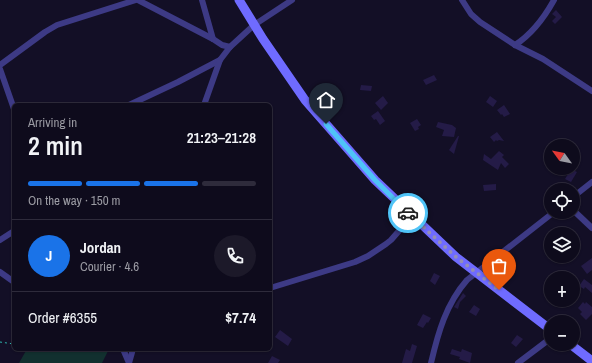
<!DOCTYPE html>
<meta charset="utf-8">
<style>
body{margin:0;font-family:"Archivo Narrow",sans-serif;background:#1c1929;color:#f1f3f6;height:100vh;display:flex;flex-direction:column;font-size:15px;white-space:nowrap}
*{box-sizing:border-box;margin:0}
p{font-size:13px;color:#9b9ba3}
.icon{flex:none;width:22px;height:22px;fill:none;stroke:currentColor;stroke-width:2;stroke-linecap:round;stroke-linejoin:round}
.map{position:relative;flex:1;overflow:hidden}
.drawer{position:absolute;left:12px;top:103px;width:260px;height:248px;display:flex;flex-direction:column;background:#0e0b1c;border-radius:6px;box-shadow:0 1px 3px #0004,0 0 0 1px #2e2b3b}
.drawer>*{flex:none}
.needle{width:26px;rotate:303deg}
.fabs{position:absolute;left:544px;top:139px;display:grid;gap:8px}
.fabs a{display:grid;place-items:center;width:36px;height:36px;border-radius:50%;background:#0e0b1c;box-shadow:0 1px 3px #0004,0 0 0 1px #2e2b3b;font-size:20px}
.pin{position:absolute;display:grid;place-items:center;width:34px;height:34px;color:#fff;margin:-41px -17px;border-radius:50% 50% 50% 0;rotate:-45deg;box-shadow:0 0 4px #0007}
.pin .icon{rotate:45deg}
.courier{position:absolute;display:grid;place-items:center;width:40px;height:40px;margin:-20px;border:3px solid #4fc3f7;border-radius:50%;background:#fff;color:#222;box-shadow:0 1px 5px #0007}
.headline em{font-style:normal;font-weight:600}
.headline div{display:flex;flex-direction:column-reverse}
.headline{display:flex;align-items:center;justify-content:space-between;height:68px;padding:0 16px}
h1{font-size:26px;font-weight:600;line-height:30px}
.bar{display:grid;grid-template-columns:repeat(4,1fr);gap:6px 4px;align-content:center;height:48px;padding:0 16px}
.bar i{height:5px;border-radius:3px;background:#2e2b3b}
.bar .on{background:#1a73e8}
.bar p{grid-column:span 4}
.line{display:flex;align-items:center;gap:10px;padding:0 16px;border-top:1px solid #2e2b3b}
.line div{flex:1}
.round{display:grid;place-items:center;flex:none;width:42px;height:42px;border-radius:21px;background:#1c1929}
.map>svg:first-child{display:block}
</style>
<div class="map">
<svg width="592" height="363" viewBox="0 0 592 363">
<rect width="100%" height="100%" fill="#130f26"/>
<!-- green -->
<polygon fill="#12302f" points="27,349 107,349 108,351 102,363 19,363"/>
<!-- building -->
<g fill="#241b47">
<polygon points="556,10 562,17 555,24 552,21 556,17 552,14"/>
<polygon points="434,75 437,80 426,85 423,80"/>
<polygon points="361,85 372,86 371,91 360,90"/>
<polygon points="383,96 388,103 381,110 375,103"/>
<polygon points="490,96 497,101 493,107 486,102"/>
<polygon points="504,105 510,114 504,117 502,114 501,115 497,110"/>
<polygon points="378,111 385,121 380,125 376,119 374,120 371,116"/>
<polygon points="417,119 421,125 418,127 419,129 415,131 410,123"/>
<polygon points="438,122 452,125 456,128 454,137 442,136 444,130 436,127"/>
<polygon points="497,132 504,141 499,140 497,141 496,140 494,142 490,137"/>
<polygon points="458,136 459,136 454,154 449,150"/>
<polygon points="499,151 504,155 502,157 509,164 505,168 501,163 498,170 483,160 484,154 491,159"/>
<polygon points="571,169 577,172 571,182 565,179"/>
<polygon points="496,184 496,190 484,191 483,185"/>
<polygon points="592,258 592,270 587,274 581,266"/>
<polygon points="434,273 440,276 435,285 430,281"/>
<polygon points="584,279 592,285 592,293 585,287 584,289 579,286"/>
<polygon points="463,293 466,296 460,302 458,309 454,307"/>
<polygon points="583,302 585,304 586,302 592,307 592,314 586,320 580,314 582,312 578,308"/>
<polygon points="474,305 480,309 476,316 469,312"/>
<polygon points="423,314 431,318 428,323 427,322 423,328 417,325"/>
<polygon points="280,330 292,339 288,346 275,337"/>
<polygon points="517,335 523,339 516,347 511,343"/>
<polygon points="412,344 417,346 412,363 402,363 406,349 410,351"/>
<polygon points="452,349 461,352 462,349 472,353 470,363 459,359 460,357 450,354"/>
<polygon points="272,356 280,360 278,363 268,363"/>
</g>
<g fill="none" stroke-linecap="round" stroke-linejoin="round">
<!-- path -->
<polyline stroke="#2fb8b0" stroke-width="1" stroke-dasharray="2 3" stroke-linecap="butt" points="0,342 14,344"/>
<!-- street -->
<g stroke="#3d3a85" stroke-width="6">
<polyline points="138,0 213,39 222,45 230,47"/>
<polyline points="202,0 213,39"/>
<polyline points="462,0 471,14 480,22 515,45 543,59 592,91"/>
<path d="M515 45C532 34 544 18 554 0"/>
<polyline points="0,65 45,32 57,25 136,0"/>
<polyline points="0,69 14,109"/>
<polyline points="129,105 178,82 220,60"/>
<polyline points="204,105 220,60 230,47 254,25 292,0"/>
<polyline points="573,197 592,182"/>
<polyline points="573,210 592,228"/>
<polyline points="0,240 14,231"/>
<polyline points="0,272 14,282"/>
<polyline points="270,288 355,262 368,256 386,244 391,240 412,216"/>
<polyline points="123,349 129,363"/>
<polyline points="129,363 133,349"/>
<path d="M431 363C438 333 446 304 467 280L554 212"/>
<polyline points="518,363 551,338"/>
</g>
<!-- secondary -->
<g stroke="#6f6bff" stroke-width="9">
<polyline points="239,0 263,39 305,100 375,180 456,257 551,330"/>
<polyline points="570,344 592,361"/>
</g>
</g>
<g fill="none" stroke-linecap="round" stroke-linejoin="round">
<!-- done -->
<polyline stroke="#948fb3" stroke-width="4" stroke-dasharray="0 7.2" points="408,213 456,257 499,290"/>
<!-- route -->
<polyline stroke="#4fc3f7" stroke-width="5" points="326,124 375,180 408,213"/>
</g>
</svg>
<div class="fabs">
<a><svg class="needle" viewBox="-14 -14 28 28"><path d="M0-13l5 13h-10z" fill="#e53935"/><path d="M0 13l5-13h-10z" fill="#9b9ba3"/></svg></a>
<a><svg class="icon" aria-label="locate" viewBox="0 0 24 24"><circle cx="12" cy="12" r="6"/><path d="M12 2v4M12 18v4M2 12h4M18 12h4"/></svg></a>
<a><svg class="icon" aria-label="layers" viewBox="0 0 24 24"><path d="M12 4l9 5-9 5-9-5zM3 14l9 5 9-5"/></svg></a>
<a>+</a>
<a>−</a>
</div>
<div class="pin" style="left:499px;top:290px;background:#ea580c"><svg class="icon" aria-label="bag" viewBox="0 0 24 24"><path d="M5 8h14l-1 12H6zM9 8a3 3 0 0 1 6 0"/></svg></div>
<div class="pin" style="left:326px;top:124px;background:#1f2937"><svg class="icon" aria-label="home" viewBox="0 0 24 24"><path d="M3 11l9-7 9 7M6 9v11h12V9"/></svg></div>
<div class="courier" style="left:408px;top:213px"><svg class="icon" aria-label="car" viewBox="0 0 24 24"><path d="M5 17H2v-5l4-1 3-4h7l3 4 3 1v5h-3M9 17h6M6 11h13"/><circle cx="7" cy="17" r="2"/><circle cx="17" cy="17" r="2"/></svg></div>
<section class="drawer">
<div class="headline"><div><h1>2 min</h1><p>Arriving in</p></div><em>21:23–21:28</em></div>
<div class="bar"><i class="on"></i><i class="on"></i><i class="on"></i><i></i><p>On the way · 150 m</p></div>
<div class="line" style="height:72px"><b class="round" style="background:#1a73e8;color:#fff">J</b><div><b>Jordan</b><p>Courier · 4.6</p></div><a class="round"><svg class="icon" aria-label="phone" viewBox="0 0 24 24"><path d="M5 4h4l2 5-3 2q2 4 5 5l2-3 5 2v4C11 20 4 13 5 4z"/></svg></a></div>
<div class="line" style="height:52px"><div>Order #6355</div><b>$7.74</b></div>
</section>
</div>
